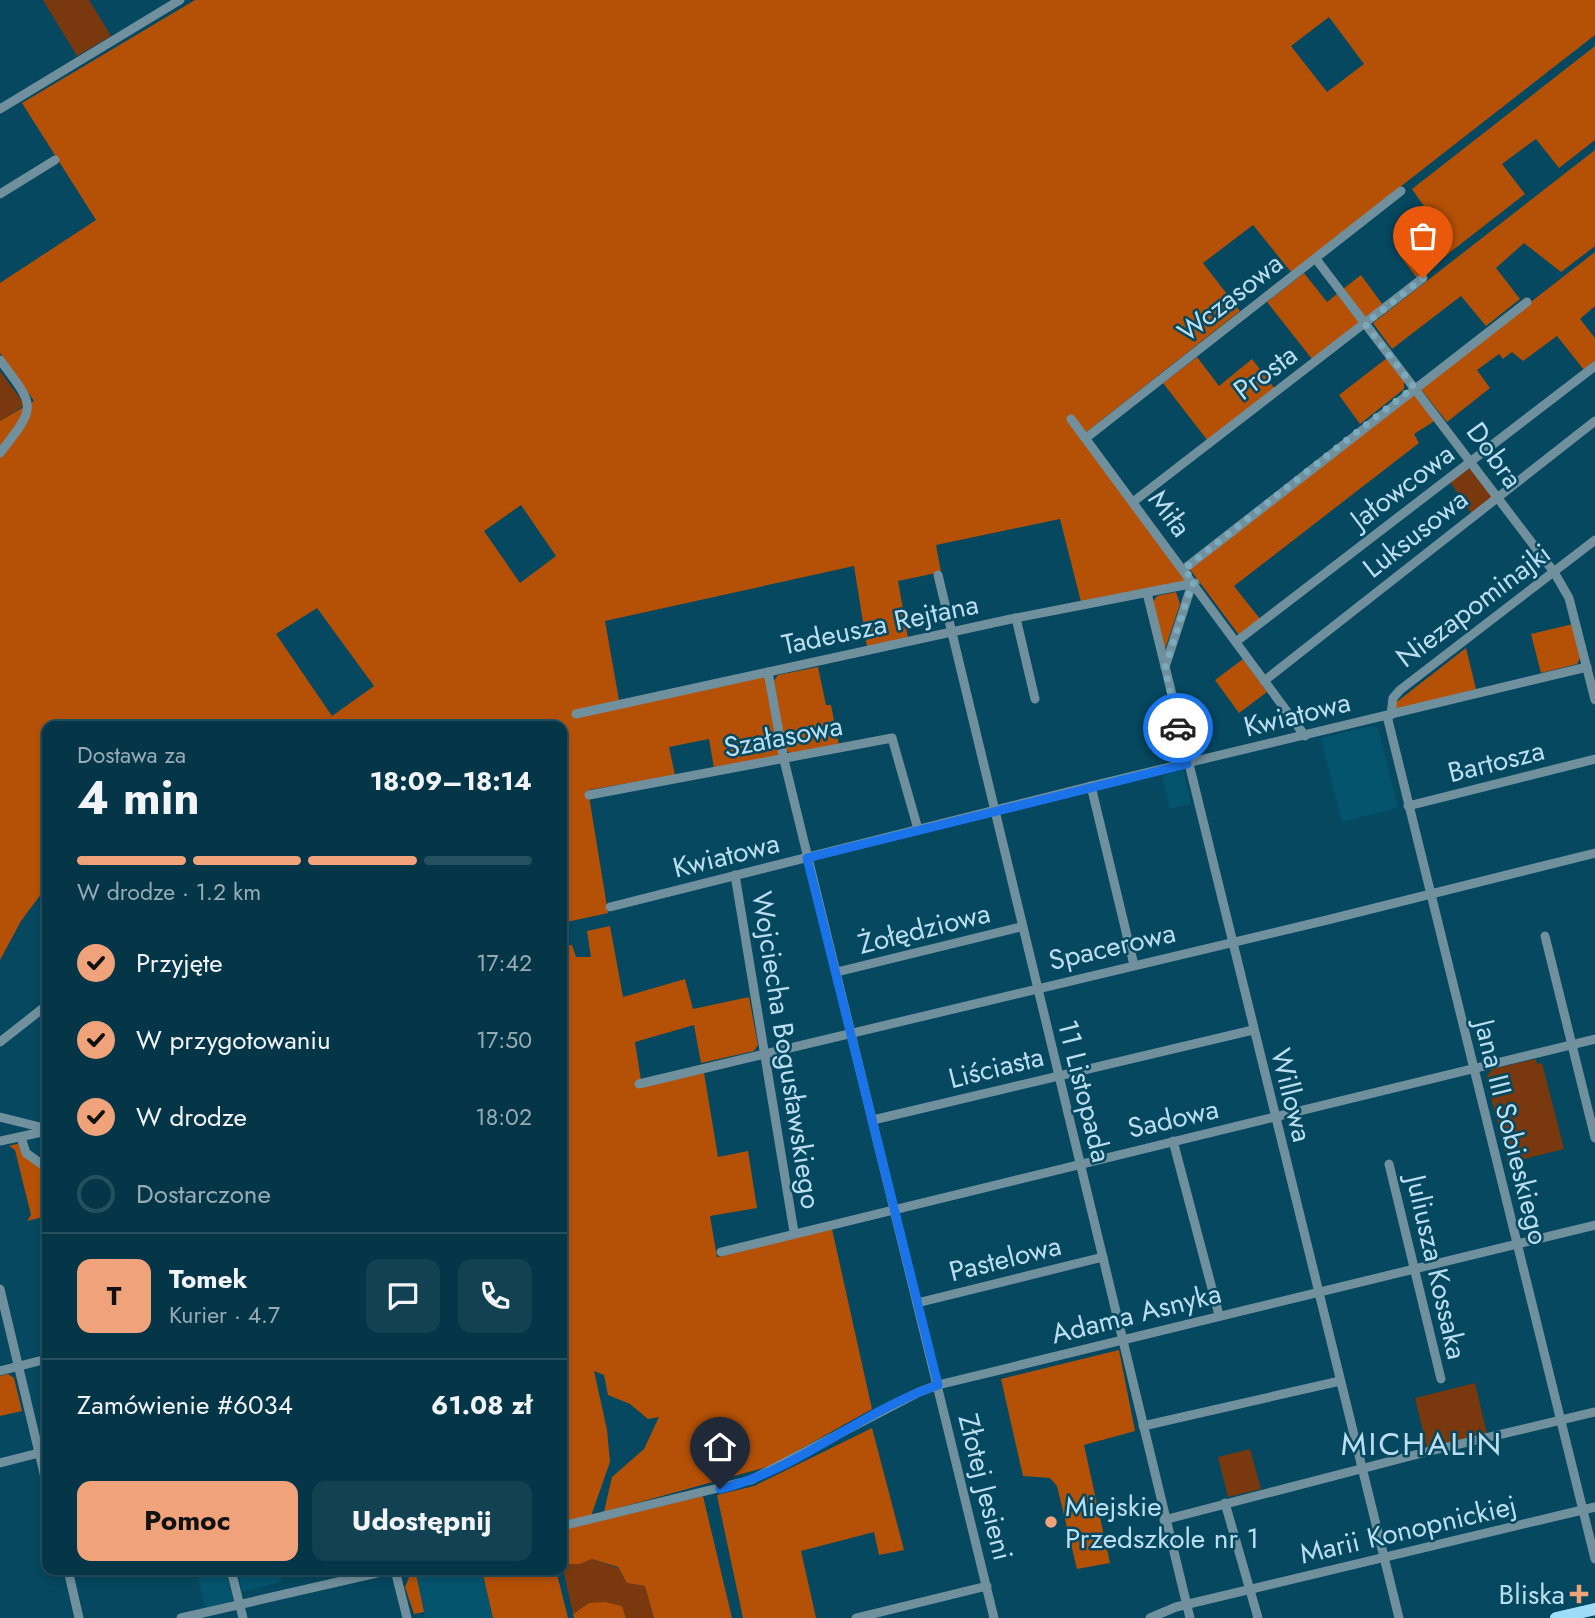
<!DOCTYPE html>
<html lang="pl">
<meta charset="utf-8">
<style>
body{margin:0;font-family:Jost,sans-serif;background:#124152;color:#f1f3f6;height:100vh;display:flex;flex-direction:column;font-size:26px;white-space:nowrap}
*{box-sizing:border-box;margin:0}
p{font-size:23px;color:#97abb4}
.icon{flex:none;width:38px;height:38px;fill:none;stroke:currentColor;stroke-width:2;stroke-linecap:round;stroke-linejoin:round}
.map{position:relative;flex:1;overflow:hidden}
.sheet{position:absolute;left:42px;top:721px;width:525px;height:854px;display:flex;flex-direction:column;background:#043647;border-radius:14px;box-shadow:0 4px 10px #0003,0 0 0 2px #255060}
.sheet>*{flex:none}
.pin{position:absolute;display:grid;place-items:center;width:60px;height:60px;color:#fff;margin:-72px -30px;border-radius:50% 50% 50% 0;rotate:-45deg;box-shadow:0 0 7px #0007}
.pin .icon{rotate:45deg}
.courier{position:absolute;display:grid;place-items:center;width:70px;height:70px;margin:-35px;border:5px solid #1a73e8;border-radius:50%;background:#fff;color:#222;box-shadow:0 2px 9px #0007}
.headline em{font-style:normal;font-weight:700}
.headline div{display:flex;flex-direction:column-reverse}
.headline{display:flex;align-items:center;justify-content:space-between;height:119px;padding:0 35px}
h1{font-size:46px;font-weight:700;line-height:52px}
.bar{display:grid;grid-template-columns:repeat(4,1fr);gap:10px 7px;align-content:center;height:84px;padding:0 35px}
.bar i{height:9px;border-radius:5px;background:#255060}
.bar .current{background:#f0a27a}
.bar p{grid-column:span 4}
.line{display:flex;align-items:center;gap:18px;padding:0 35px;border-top:2px solid #255060}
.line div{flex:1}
.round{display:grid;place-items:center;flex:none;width:74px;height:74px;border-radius:14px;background:#124152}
ol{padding:0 35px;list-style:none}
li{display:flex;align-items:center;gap:21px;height:77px}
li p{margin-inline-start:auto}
li .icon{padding:7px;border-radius:50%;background:#f0a27a;color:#111;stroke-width:4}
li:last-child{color:#97abb4}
li i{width:38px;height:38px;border:4px solid #255060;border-radius:50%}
.button{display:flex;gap:14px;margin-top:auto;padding:14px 35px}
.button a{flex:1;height:80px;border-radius:14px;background:#f0a27a;color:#111;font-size:28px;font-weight:700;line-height:80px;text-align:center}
.button a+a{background:#124152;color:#f1f3f6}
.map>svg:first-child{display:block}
</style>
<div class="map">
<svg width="1595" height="1618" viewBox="0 0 1595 1618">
<rect width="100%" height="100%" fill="#05485f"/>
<!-- built -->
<g fill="#05546e">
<polygon points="1372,726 1378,729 1398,808 1342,822 1321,738"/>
<polygon points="1183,770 1191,804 1170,809 1162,776"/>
<polygon points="196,1570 226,1570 233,1601 205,1608"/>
<polygon points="238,1570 280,1570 281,1582 242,1592"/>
<polygon points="433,1570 482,1570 493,1618 425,1618 416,1574"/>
</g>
<!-- green -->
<g fill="#79380e">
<polygon points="43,0 89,0 111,36 77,56"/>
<polygon points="0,371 25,405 0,421"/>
<polygon points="1471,467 1493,497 1472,514 1450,482"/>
<polygon points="1536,1059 1537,1064 1542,1063 1564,1149 1508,1163 1486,1078 1492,1069"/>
<polygon points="1475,1383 1487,1434 1427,1448 1415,1398"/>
<polygon points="1250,1449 1261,1489 1228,1497 1218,1457"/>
<polygon points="592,1559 618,1568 627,1583 645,1586 654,1618 626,1618 622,1606 589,1603 573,1614 562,1564 580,1564"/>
</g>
<!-- forest -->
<g fill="#b55107" fill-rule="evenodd">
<path d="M195 0H1595V35L1291 272 1253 225 1203 263 1240 311 1080 437 1187 581 1081 602 1060 519 936 545 941 572 898 581 908 638 867 647 854 566 605 621 619 700 765 673 780 758 714 768 709 739 669 747 675 775 588 790 608 913 562 923V726H47V886L21 921 0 960V421L34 401 0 353V283L96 220 22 103ZM1329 17 1364 64 1327 92 1291 46ZM521 505 556 556 520 583 484 531ZM317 608 374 686 332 716 276 634Z"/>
<polygon points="1595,46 1595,140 1559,168 1536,139 1502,164 1525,194 1417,278 1398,253 1435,222 1412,189"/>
<polygon points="1595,150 1595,246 1561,272 1524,243 1496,268 1520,299 1486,326 1461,296 1392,349 1373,323"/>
<polygon points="1595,252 1595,306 1580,319 1595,338 1595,361 1584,370 1557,336 1523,361 1512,352 1503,359 1499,354 1477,370 1490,388 1447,422 1420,388"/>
<polygon points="1304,273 1327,302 1337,294 1360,322 1312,359 1267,302"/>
<polygon points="1361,275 1383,305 1366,318 1343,289"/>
<polygon points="1197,357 1219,386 1252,359 1275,389 1208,441 1163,383"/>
<polygon points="1387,358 1404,381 1404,389 1360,424 1339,395"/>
<polygon points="1414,393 1436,420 1414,434 1419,443 1234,586 1260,619 1239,635 1189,568"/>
<polygon points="1176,592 1180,604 1165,649 1153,602 1157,596"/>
<polygon points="1573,624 1580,658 1577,664 1541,673 1531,634"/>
<polygon points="1466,648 1476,689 1395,710 1394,704"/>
<polygon points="1243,659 1267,692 1239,713 1215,680"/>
<polygon points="818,667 826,705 831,705 839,745 791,754 786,750 774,681 778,675"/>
<polygon points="610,926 623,997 685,979 693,1009 749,997 758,1045 754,1051 701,1063 694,1025 635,1042 642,1087 704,1073 718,1157 748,1151 757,1208 710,1216 717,1257 832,1229 872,1409 770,1466 604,1512 612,1477 644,1449 659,1417 648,1419 630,1404 608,1395 604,1375 594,1371 607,1430 610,1462 591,1516 562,1523 562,946 572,945 576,957 591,957 587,931"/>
<polygon points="20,1143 47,1171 47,1216 27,1221 31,1215 15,1150 9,1146"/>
<polygon points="1119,1350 1135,1431 1084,1445 1110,1563 1077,1569 1057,1486 1050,1478 1023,1476 1001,1379"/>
<polygon points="8,1374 14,1378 22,1411 0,1416 0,1376"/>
<polygon points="872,1428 904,1550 879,1555 874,1532 801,1551 816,1618 743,1618 717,1495 754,1486"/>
<polygon points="703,1496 732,1618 654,1618 645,1586 627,1583 618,1567 592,1559 580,1564 562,1564 562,1530"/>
<polygon points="412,1570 433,1570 416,1574 424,1612 414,1614 405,1587"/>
<polygon points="482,1570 556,1570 568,1618 493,1618"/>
<polygon points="605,1602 622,1606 626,1618 574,1618 573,1614 589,1603"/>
</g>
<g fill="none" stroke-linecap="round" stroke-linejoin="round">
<!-- minor -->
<g stroke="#71909e" stroke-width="9">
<polyline points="0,109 180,0"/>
<polyline points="0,194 55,160"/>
<polyline points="1316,259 1554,572 1569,598 1595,700"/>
<path d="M0 360C36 408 37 405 0 453"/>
<polyline points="1071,419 1305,736"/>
<polyline points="1086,438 1401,191"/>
<polyline points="1133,502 1423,278"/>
<polyline points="1184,569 1527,302"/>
<polyline points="938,575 1190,1618"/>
<polyline points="1147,593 1399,1618"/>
<polyline points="1016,618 1035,699"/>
<polyline points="1237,641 1595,366"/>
<polyline points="1165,667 1192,584"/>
<polyline points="768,672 784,760 994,1618"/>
<polyline points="1264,681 1595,421"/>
<polyline points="576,714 1011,619 1195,583"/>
<polyline points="1391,715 1393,698 1400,690 1595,540"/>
<polyline points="1387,716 1595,1559"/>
<polyline points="1091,786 1134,965"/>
<polyline points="589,795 892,738 918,829"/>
<polyline points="1408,806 1595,759"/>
<polyline points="735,875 794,1232"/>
<polyline points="610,907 1091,786 1587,667"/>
<polyline points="1545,936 1595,1138"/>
<polyline points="837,972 1021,927"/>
<polyline points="0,1042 47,1005"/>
<polyline points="639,1084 1327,920 1595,853"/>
<polyline points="0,1117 40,1127 42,1132"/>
<polyline points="873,1120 1253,1030"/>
<polyline points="21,1137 26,1153 47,1168"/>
<polyline points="0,1141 47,1131"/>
<polyline points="1173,1141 1219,1315"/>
<polyline points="1389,1164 1441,1379"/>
<polyline points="721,1252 1595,1039"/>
<polyline points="0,1289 47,1486"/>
<polyline points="917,1303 1103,1257"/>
<polyline points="0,1371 47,1359"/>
<polyline points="1143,1426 1340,1381"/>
<polyline points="0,1463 39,1453"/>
<polyline points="1225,1503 1258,1618"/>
<polyline points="1164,1520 1426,1452 1595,1412"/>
<polyline points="562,1526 751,1480 919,1392 938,1385 1595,1225"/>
<polyline points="68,1570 79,1618"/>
<polyline points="231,1570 243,1618"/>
<polyline points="395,1570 407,1618"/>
<polyline points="181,1618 390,1570"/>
<polyline points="856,1618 987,1586"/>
<polyline points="1150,1618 1176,1607 1595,1507"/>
</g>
<!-- major -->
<polyline stroke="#9dddfa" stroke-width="12" points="1556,1618 1595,1609"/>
</g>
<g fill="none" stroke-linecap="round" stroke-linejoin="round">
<!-- done -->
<polyline stroke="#7baabd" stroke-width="7" stroke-dasharray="0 12.6" points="1178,728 1165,668 1192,584 1195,583 1184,569 1414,387 1365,324 1423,278"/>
<!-- route -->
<path stroke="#1a73e8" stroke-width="9" d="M720 1489C799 1470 861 1411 938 1385L807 858 1187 764 1178 728"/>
</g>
<!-- markers -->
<g fill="#f0a27a" stroke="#05485f" stroke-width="2.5">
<circle cx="1051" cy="1522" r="7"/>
<path d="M1575.5 1583.5h7v7h7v7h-7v7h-7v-7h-7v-7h7z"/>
</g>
<g text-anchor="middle" stroke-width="5" stroke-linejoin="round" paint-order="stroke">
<!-- street labels -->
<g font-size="28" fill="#badeef" stroke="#05485f">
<text transform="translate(1230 297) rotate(-38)" y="10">Wczasowa</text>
<text transform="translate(1265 372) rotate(-37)" y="10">Prosta</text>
<text transform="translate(1495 455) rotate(54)" y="10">Dobra</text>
<text transform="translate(1402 486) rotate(-37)" y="10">Jałowcowa</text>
<text transform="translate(1170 513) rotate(53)" y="10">Miła</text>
<text transform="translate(1415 533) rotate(-38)" y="10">Luksusowa</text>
<text transform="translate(1473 605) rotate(-37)" y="10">Niezapominajki</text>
<text transform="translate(880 624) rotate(-12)" y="10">Tadeusza Rejtana</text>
<text transform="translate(1297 714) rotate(-14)" y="10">Kwiatowa</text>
<text transform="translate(783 736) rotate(-11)" y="10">Szałasowa</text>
<text transform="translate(1496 761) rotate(-14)" y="10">Bartosza</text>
<text transform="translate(726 855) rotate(-14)" y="10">Kwiatowa</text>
<text transform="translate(924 928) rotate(-14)" y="10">Żołędziowa</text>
<text transform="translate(1112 946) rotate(-13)" y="10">Spacerowa</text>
<text transform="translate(787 1050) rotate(81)" y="10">Wojciecha Bogusławskiego</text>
<text transform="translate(996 1067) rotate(-14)" y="10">Liściasta</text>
<text transform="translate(1085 1091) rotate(76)" y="10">11 Listopada</text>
<text transform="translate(1292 1095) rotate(76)" y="10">Willowa</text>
<text transform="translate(1173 1118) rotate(-13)" y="10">Sadowa</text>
<text transform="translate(1512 1132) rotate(76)" y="10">Jana III Sobieskiego</text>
<text transform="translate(1005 1258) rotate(-14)" y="10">Pastelowa</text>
<text transform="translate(1437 1267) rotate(77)" y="10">Juliusza Kossaka</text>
<text transform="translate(1136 1313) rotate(-14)" y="10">Adama Asnyka</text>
<text transform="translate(986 1487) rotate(76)" y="10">Złotej Jesieni</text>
<text transform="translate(1408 1529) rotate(-13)" y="10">Marii Konopnickiej</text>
</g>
<!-- poi labels -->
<g font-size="28" fill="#badeef" stroke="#05485f" text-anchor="start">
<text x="1065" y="1516">Miejskie<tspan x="1065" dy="32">Przedszkole nr 1</tspan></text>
<text x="1565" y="1604" text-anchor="end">Bliska</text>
</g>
<!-- quarter labels -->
<g font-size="32" letter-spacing="2" fill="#badeef" stroke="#05485f">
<text x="1422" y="1455">MICHALIN</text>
</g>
</g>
</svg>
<div class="pin" style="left:1423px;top:278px;background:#ea580c"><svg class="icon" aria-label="bag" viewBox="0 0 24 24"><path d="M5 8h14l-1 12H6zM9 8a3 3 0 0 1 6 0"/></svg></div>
<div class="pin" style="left:720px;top:1489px;background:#1f2937"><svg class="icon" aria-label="home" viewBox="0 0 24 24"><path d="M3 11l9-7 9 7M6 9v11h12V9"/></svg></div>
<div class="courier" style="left:1178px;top:728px"><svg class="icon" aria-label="car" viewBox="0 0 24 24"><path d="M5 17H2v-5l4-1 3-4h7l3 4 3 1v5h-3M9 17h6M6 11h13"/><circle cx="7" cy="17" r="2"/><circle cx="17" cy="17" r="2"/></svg></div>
<section class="sheet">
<div class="headline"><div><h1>4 min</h1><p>Dostawa za</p></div><em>18:09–18:14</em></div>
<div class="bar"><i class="current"></i><i class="current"></i><i class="current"></i><i></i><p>W drodze · 1.2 km</p></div>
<ol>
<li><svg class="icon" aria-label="check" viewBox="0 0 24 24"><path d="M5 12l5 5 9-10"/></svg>Przyjęte<p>17:42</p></li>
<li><svg class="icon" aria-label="check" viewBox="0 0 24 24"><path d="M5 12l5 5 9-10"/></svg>W przygotowaniu<p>17:50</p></li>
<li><svg class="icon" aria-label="check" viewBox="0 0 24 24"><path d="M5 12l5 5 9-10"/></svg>W drodze<p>18:02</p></li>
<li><i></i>Dostarczone</li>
</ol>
<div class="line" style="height:126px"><b class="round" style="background:#f0a27a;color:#111">T</b><div><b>Tomek</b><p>Kurier · 4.7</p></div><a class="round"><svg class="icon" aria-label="chat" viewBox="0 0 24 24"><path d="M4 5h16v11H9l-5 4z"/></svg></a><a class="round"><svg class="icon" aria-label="phone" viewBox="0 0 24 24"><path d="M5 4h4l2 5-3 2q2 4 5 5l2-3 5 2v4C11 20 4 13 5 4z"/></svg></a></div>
<div class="line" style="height:91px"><div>Zamówienie #6034</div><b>61.08 zł</b></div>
<div class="button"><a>Pomoc</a><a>Udostępnij</a></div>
</section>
</div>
